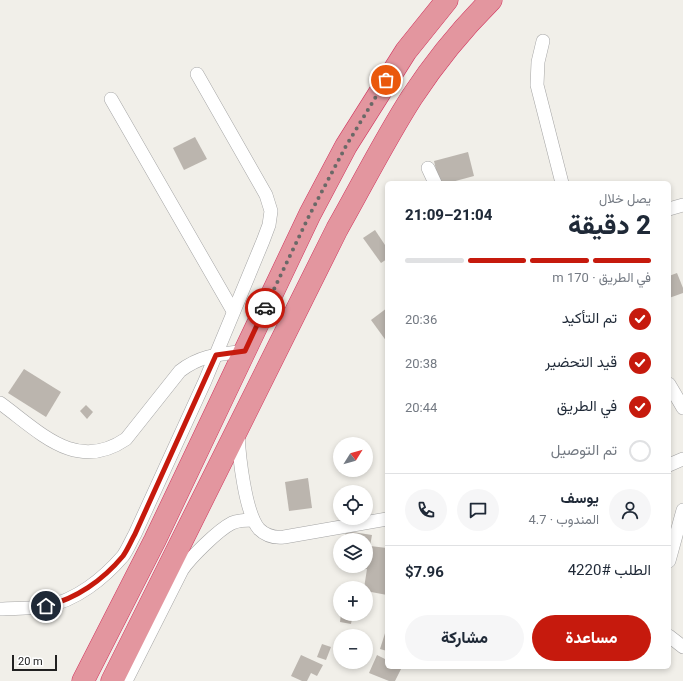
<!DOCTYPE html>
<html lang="ar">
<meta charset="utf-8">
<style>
body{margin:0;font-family:Roboto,Vazirmatn,sans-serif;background:#f6f6f7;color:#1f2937;direction:rtl;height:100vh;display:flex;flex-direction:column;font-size:15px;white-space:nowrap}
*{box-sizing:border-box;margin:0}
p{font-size:13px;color:#747a83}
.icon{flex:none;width:22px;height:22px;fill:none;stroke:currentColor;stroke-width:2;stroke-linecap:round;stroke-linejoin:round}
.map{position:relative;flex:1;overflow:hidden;direction:ltr}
.side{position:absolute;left:385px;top:181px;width:286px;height:488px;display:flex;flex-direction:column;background:#fff;border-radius:6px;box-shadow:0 2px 6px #0003;direction:rtl}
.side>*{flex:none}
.needle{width:26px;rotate:53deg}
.tools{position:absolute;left:333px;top:437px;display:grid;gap:8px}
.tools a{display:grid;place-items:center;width:40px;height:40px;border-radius:50%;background:#fff;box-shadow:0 2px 6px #0003;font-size:20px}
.scale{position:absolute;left:12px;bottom:10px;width:45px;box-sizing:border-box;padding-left:4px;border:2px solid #212121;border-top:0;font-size:11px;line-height:14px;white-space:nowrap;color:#212121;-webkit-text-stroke:3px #fff;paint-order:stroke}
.pin{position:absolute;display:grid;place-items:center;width:34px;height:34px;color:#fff;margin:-17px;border:2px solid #fff;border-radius:50%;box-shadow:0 1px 4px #0007}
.courier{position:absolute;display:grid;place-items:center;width:40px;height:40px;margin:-20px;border:3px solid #c61a0d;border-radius:50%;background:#fff;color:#222;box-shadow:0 1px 5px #0007}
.summary em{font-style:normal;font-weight:800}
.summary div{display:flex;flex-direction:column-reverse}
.summary{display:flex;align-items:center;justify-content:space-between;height:68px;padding:0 20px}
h1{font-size:26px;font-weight:800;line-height:30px}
.bar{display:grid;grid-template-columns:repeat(4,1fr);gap:6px 4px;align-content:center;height:48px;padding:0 20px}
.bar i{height:5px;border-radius:3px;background:#e0e1e3}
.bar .active{background:#c61a0d}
.bar p{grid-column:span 4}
.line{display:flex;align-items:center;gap:10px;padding:0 20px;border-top:1px solid #e0e1e3}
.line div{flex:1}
.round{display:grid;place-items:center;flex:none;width:42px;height:42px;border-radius:21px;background:#f6f6f7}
ol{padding:0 20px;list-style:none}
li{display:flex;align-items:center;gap:12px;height:44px}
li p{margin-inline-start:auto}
li .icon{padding:4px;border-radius:50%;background:#c61a0d;color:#fff;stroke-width:4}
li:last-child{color:#747a83}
li i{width:22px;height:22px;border:2px solid #e0e1e3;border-radius:50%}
.cta{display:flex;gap:8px;margin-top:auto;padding:8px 20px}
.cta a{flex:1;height:46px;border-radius:24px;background:#c61a0d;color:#fff;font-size:16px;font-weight:800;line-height:46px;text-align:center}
.cta a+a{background:#f6f6f7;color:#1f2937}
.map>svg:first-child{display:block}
</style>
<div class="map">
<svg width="683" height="681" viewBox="0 0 683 681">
<rect width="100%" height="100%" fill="#f1efe9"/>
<!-- building -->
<g fill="#bbb5ae">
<polygon points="195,137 207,159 184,170 173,148"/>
<polygon points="468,152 474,176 448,183 439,183 434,161"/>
<polygon points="375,230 387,248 387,259 381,263 363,238"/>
<polygon points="677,273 683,288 683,293 669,298 669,276"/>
<polygon points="387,308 387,342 371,320"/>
<polygon points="24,369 61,392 46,417 8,393"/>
<polygon points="86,405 93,412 87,419 80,411"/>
<polygon points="308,478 312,508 289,511 285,482"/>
<polygon points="346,531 372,535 370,546 387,548 387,595 366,591 366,588 364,588 367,569 353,567 366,566 366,540 344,540"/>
<polygon points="341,614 353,614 351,624 340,622"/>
<polygon points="387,627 387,651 380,649"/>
<polygon points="322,644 331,647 326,660 317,657"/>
<polygon points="301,655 323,665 317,676 311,673 307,681 302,681 291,676"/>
<polygon points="377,655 387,660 387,667 402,667 395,681 389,681 369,673"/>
</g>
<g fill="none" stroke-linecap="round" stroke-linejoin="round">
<!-- street casing -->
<g stroke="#a5a5a5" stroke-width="14">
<g id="street">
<polyline points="543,41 538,62 537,85 562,183"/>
<polyline points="111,99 233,311"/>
<polyline points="428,168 435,183"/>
<polyline points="669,209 683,205"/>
<polyline points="669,384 683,408"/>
<path d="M0 403C40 432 76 473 126 439L180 371C200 355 221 354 245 351"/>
<path d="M238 434C239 455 245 513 259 529 266 536 274 538 284 537L387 519"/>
<polyline points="669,465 683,459"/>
<polyline points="669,561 683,510"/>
<path d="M0 609C15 608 31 609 46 606 76 601 104 578 123 556 128 549 131 541 135 534L205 381 263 241 269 225 271 211 266 195 197 74"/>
<polyline points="669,636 683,647"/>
<path d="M126 681 182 570C190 558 218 530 232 523 239 520 246 520 253 520"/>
</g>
</g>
<!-- highway casing -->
<g stroke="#d1345e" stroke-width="23">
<g id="highway">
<polyline points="83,681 155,540 310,214 346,146 406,51 447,0"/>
<path d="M112 681 337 229C362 185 385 139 412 97 435 62 462 29 491 0"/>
</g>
</g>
<!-- street -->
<use href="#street" stroke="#fff" stroke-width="13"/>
<!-- highway -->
<use href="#highway" stroke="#e3969f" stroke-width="22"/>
</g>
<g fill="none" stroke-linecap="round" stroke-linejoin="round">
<!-- done -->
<polyline stroke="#6a6967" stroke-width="4" stroke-dasharray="0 7.2" points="265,308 310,214 346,146 386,80"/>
<!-- route -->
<path stroke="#c61a0d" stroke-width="5" d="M46 606C76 599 103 580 123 556 128 549 131 541 135 534L216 355 245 351 265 308"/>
</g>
</svg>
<div class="tools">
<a><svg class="needle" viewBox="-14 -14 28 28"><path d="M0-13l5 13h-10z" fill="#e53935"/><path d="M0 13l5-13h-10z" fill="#747a83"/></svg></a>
<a><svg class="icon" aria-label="locate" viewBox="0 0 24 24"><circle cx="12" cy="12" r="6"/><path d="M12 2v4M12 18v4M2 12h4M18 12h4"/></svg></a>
<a><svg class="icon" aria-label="layers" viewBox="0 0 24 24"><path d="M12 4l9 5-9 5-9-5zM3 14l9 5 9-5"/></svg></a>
<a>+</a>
<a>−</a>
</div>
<div class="scale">20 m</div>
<div class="pin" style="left:386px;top:80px;background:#ea580c"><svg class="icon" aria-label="bag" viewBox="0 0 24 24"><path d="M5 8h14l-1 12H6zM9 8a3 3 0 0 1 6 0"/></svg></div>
<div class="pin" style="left:46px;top:606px;background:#1f2937"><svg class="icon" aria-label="home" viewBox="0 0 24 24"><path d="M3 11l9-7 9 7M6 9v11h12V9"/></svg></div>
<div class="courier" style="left:265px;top:308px"><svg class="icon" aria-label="car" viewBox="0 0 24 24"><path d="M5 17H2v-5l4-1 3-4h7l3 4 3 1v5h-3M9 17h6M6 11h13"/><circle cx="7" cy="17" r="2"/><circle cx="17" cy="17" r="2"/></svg></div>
<section class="side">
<div class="summary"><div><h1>2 دقيقة</h1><p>يصل خلال</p></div><em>21:04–21:09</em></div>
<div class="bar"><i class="active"></i><i class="active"></i><i class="active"></i><i></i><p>في الطريق · 170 m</p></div>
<ol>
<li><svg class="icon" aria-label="check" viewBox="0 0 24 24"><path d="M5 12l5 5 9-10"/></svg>تم التأكيد<p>20:36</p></li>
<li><svg class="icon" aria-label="check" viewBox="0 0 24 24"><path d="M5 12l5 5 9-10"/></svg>قيد التحضير<p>20:38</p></li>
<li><svg class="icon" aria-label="check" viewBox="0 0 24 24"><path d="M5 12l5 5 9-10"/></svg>في الطريق<p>20:44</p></li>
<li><i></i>تم التوصيل</li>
</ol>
<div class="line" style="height:72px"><a class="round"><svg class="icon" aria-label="person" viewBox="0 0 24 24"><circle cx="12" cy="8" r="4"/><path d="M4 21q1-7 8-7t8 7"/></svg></a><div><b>يوسف</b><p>المندوب · 4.7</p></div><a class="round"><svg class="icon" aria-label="chat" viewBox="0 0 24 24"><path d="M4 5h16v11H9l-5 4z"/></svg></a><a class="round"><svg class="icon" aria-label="phone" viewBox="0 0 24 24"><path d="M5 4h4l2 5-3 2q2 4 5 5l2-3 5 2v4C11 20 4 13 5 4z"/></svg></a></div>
<div class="line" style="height:52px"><div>الطلب #4220</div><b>$7.96</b></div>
<div class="cta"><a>مساعدة</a><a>مشاركة</a></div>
</section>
</div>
